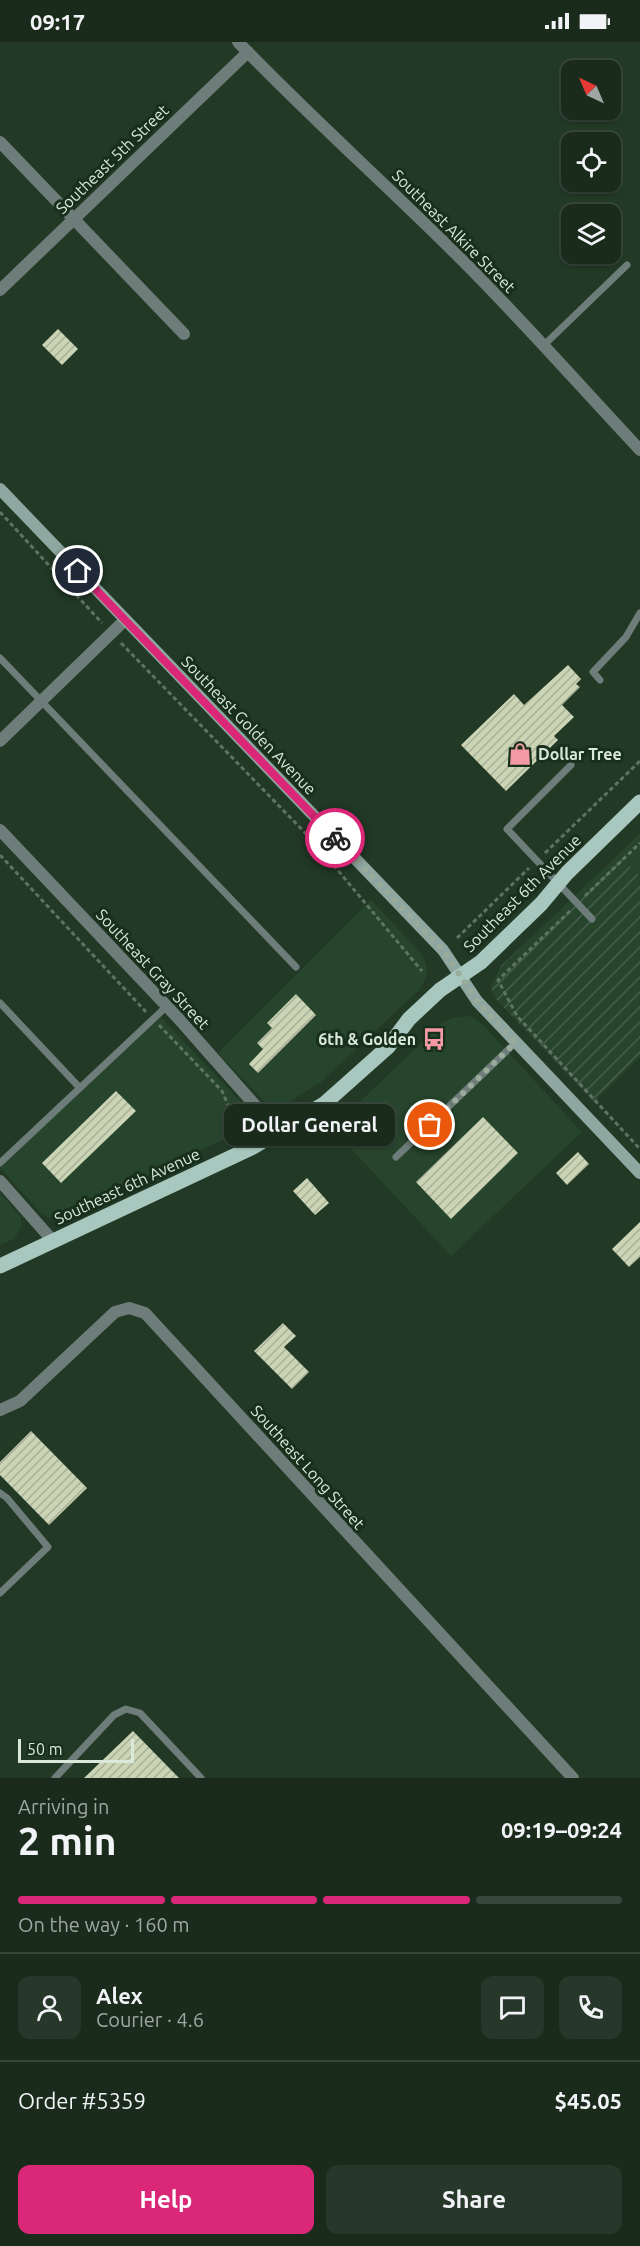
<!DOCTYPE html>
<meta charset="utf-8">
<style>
body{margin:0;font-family:Ubuntu,sans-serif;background:#273729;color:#f1f3f6;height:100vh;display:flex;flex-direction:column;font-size:22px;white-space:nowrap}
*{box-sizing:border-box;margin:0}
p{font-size:20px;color:#9fa7a3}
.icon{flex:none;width:33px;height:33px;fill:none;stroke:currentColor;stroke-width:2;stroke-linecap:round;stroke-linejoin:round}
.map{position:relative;height:1736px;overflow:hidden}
.drawer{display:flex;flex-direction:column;background:#1a2b1c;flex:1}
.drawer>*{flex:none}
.needle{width:39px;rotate:316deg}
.fabs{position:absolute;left:561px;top:18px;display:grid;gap:12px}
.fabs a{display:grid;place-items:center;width:60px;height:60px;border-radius:12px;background:#1a2b1c;box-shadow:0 2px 4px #0004,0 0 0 2px #38473b;font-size:30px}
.scale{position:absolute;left:18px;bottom:15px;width:116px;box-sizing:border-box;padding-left:6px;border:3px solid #dae8db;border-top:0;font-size:16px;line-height:21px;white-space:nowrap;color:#dae8db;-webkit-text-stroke:4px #182f1c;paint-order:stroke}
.pin{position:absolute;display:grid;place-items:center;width:51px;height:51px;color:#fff;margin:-26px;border:3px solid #fff;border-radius:50%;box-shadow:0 2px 6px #0007}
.courier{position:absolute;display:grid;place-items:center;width:60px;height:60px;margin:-30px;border:4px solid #db2777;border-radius:50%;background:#fff;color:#222;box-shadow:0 2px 8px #0007}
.bubble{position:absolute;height:42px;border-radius:12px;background:#1a2b1c;box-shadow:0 2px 4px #0004,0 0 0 2px #38473b;font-size:20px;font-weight:600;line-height:42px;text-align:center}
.headline em{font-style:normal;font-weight:600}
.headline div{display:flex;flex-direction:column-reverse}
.headline{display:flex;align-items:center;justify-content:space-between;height:102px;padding:0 18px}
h1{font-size:39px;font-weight:600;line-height:45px}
.bar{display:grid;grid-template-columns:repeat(4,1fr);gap:9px 6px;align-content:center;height:72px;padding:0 18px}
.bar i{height:8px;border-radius:4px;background:#38473b}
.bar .on{background:#db2777}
.bar p{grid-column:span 4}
.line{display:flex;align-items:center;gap:15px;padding:0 18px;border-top:2px solid #38473b}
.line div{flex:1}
.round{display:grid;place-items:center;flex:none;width:63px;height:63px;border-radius:12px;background:#273729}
.primary-button{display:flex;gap:12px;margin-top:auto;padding:12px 18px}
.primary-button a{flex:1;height:69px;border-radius:12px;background:#db2777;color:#fff;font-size:24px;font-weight:600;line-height:69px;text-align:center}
.primary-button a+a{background:#273729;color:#f1f3f6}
.status{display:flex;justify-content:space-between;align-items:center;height:42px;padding:0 30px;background:#1a2b1c;direction:ltr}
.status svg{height:16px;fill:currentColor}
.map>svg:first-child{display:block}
</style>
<div class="status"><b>09:17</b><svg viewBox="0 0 49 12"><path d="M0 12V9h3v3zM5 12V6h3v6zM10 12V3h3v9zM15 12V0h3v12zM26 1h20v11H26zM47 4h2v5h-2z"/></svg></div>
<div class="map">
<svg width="640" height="1736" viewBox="0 0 640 1736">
<defs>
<pattern id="industrial-furrows" width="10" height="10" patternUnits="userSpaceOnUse" patternTransform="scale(1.5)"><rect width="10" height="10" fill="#27442d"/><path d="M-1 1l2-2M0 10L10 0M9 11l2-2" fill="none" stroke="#465f4b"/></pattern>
<pattern id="building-hatch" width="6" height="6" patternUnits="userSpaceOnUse" patternTransform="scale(1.5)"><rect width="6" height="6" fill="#cbd4b5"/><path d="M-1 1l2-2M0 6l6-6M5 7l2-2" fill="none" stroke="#a8b098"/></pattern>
</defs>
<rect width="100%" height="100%" fill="#223926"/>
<!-- built -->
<g fill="#27442d">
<polygon points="640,791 640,834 619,812"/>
<polygon points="371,858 420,910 426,922 427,933 420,947 321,1040 276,1068 268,1063 218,1011"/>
<polygon points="159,973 242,1061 246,1069 247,1080 241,1089 67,1172 49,1176 42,1172 0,1126"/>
<polygon points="471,974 482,982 582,1090 451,1214 330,1084 366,1054 441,982 452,976"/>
<polygon points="0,1151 21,1175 21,1185 14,1197 0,1203"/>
</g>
<!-- industrial -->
<polygon fill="url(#industrial-furrows)" points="619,812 640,834 640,1015 594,1060 494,955 491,945 501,924"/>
<!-- building -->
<g fill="url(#building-hatch)">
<polygon points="58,287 78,307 62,323 42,303"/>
<polygon points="568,623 581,637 576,642 580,645 562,663 574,675 554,694 558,698 506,749 461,703 514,652 524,663"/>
<polygon points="296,952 316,973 258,1031 249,1022 263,1007 257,1001 272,986 267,981"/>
<polygon points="116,1049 136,1069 61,1141 42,1121"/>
<polygon points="483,1075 518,1111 451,1177 416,1140"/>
<polygon points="578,1110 589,1122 567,1143 556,1131"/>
<polygon points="307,1136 329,1161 315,1173 293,1149"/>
<polygon points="640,1180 640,1215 629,1225 612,1207"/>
<polygon points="283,1281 296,1294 284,1305 309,1330 292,1347 254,1309"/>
<polygon points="31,1389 87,1446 49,1483 0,1433 0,1420"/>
<polygon points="133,1689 179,1736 84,1736"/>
</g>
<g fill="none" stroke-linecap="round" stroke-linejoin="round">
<!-- path -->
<g stroke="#5f7362" stroke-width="3" stroke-dasharray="4.5 3" stroke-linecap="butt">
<polyline points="0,470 102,581"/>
<polyline points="121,601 315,801 422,929"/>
<polyline points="545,811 640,719"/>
<polyline points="0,813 146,970"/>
<polyline points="585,854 640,801"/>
<polyline points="570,869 498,938 517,974 640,1107"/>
<polyline points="457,896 529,826"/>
<polyline points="159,983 222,1049 236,1082"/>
</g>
<!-- lane -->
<g stroke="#6e7d79" stroke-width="7">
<polyline points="543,304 627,223"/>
<polyline points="0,616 296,925"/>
<polyline points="600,638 593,630 626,595 640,571"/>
<polyline points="571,723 507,787 592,877"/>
<polyline points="0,961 80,1046"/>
<polyline points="396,1115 515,1001"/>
<polyline points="0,1121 167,964"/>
<polyline points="0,1451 7,1456 48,1505 0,1551"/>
<polyline points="55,1736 114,1673 126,1667 140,1671 201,1736"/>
</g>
<!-- street -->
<g stroke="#6e7d79" stroke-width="12">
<path d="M238 0C311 76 389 145 463 219 524 280 581 345 640 408"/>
<polyline points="0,100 184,292"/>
<polyline points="0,248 248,10"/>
<polyline points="0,699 125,578"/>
<polyline points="0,788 178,976 261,1070 277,1092"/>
<polyline points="0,1139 53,1199"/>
<polyline points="0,1368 20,1359 115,1270 129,1266 145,1271 573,1736"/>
</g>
<!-- secondary -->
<polyline stroke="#8ea7a0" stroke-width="12" points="0,447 443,908 477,959 640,1131"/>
<!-- primary -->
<polyline stroke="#a8c8bf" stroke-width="15" points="0,1224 253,1105 324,1062 388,1005 409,977 440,948 481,920 541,862 567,831 640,760"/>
</g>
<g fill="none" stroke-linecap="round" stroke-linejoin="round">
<!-- done -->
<polyline stroke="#9aab9c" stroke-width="6" stroke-dasharray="0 10.8" points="335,796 443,908 477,959 515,1001 430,1083"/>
<!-- route -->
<polyline stroke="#db2777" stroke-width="8" points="78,529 335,796"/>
</g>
<!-- icons -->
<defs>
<g id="shop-bare" transform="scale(1.8)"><path d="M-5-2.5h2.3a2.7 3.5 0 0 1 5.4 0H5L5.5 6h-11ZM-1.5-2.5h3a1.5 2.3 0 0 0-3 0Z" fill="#f49aa7" stroke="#182f1c" stroke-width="2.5" paint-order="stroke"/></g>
<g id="bus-bare" transform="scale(1.8)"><path d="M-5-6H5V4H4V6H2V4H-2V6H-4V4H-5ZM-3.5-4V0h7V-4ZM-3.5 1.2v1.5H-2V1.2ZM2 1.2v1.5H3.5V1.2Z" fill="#f49aa7" stroke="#182f1c" stroke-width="2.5" paint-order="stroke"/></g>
</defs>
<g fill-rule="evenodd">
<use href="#shop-bare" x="520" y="712"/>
<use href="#bus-bare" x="434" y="997"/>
</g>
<g text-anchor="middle" stroke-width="6" stroke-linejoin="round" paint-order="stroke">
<!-- street labels -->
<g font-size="16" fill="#dae8db" stroke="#182f1c">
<text transform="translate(112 117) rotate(-44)" y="6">Southeast 5th Street</text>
<text transform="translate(454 189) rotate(45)" y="6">Southeast Alkire Street</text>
<text transform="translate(249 683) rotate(46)" y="6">Southeast Golden Avenue</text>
<text transform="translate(522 851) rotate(-45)" y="6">Southeast 6th Avenue</text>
<text transform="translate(153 927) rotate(47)" y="6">Southeast Gray Street</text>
<text transform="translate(127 1144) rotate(-25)" y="6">Southeast 6th Avenue</text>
<text transform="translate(308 1425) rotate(48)" y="6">Southeast Long Street</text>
</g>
<!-- poi labels -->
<g font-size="16" font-weight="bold" fill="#dae8db" stroke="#182f1c" text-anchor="start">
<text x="538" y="718">Dollar Tree</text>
<text x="416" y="1003" text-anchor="end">6th &amp; Golden</text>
</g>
</g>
</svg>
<div class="fabs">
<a><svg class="needle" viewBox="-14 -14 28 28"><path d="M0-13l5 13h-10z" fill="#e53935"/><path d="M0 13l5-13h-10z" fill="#9fa7a3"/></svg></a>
<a><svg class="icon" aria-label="locate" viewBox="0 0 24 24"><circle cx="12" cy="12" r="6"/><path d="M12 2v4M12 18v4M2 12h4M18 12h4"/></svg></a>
<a><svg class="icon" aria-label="layers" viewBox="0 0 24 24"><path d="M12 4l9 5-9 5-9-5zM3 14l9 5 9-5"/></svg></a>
</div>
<div class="scale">50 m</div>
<div class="pin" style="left:430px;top:1083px;background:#ea580c"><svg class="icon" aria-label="bag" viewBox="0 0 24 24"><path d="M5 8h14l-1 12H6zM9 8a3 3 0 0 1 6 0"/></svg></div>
<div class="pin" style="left:78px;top:529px;background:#1f2937"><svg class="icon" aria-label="home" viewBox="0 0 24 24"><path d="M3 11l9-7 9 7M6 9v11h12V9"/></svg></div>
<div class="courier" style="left:335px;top:796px"><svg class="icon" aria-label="bike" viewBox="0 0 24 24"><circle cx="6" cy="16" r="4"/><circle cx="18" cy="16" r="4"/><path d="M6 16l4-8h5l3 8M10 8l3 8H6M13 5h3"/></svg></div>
<div class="bubble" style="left:224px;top:1062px;width:171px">Dollar General</div>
</div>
<section class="drawer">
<div class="headline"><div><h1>2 min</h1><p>Arriving in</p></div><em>09:19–09:24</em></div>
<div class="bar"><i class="on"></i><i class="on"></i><i class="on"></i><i></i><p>On the way · 160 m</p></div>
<div class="line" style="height:108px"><a class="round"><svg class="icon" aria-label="person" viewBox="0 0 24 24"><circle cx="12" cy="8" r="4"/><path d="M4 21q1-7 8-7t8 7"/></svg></a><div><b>Alex</b><p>Courier · 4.6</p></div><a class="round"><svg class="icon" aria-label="chat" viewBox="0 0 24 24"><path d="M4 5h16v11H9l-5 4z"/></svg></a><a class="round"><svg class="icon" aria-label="phone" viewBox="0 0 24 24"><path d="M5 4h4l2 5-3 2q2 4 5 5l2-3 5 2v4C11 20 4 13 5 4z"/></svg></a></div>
<div class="line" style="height:78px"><div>Order #5359</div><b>$45.05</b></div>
<div class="primary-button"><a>Help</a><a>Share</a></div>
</section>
